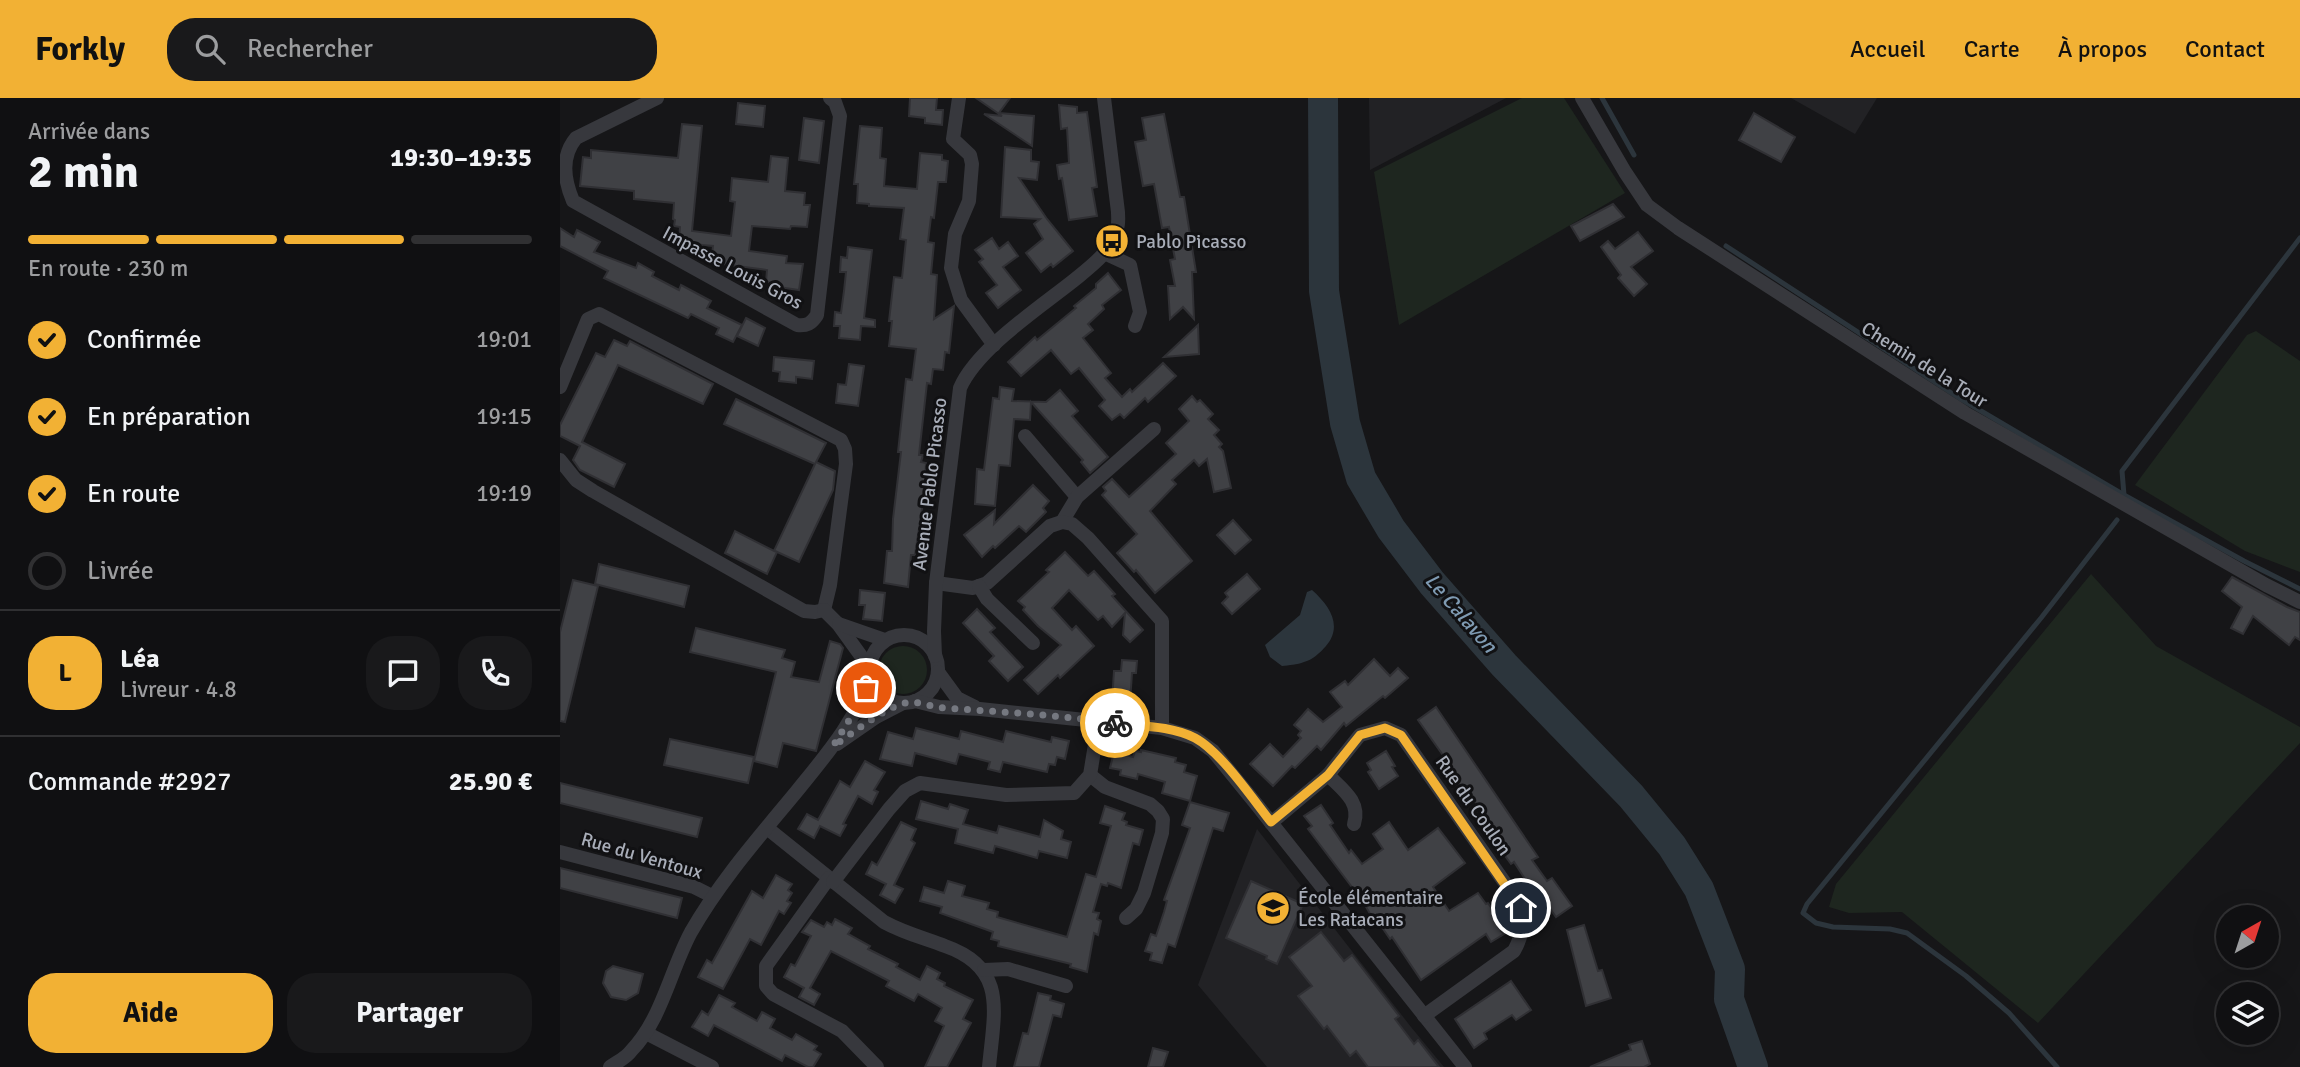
<!DOCTYPE html>
<html lang="fr">
<meta charset="utf-8">
<style>
body{margin:0;font-family:Signika,sans-serif;background:#19191b;color:#f1f3f6;height:100vh;display:flex;flex-direction:column;font-size:26px;white-space:nowrap}
*{box-sizing:border-box;margin:0}
p{font-size:23px;color:#9c9d9f}
.icon{flex:none;width:38px;height:38px;fill:none;stroke:currentColor;stroke-width:2;stroke-linecap:round;stroke-linejoin:round}
.map{position:relative;flex:1;overflow:hidden}
.panel{display:flex;flex-direction:column;background:#101012;width:560px}
.panel>*{flex:none}
.needle{width:46px;rotate:39deg}
.controls{position:absolute;left:1656px;top:807px;display:grid;gap:14px}
.controls a{display:grid;place-items:center;width:63px;height:63px;border-radius:50%;background:#101012;box-shadow:0 7px 28px #0002,0 0 0 2px #303032;font-size:35px}
.pin{position:absolute;display:grid;place-items:center;width:60px;height:60px;color:#fff;margin:-30px;border:4px solid #fff;border-radius:50%;box-shadow:0 2px 7px #0007}
.courier{position:absolute;display:grid;place-items:center;width:70px;height:70px;margin:-35px;border:5px solid #f2b134;border-radius:50%;background:#fff;color:#222;box-shadow:0 2px 9px #0007}
.head em{font-style:normal;font-weight:700}
.head div{display:flex;flex-direction:column-reverse}
.head{display:flex;align-items:center;justify-content:space-between;height:119px;padding:0 28px}
h1{font-size:46px;font-weight:700;line-height:52px}
.bar{display:grid;grid-template-columns:repeat(4,1fr);gap:10px 7px;align-content:center;height:84px;padding:0 28px}
.bar i{height:9px;border-radius:5px;background:#303032}
.bar .on{background:#f2b134}
.bar p{grid-column:span 4}
.line{display:flex;align-items:center;gap:18px;padding:0 28px;border-top:2px solid #303032}
.line div{flex:1}
.round{display:grid;place-items:center;flex:none;width:74px;height:74px;border-radius:28px;background:#19191b}
ol{padding:0 28px;list-style:none}
li{display:flex;align-items:center;gap:21px;height:77px}
li p{margin-inline-start:auto}
li .icon{padding:7px;border-radius:50%;background:#f2b134;color:#111;stroke-width:4}
li:last-child{color:#9c9d9f}
li i{width:38px;height:38px;border:4px solid #303032;border-radius:50%}
.action{display:flex;gap:14px;margin-top:auto;padding:14px 28px}
.action a{flex:1;height:80px;border-radius:28px;background:#f2b134;color:#111;font-size:28px;font-weight:700;line-height:80px;text-align:center}
.action a+a{background:#19191b;color:#f1f3f6}
header{display:flex;align-items:center;gap:42px;box-sizing:border-box;height:98px;padding:0 35px;background:#f2b134;color:#111}
header strong{font-size:33px}
nav{display:flex;gap:38px;margin-inline-start:auto;font-size:24px}
.search{width:490px;height:63px;background:#19191b;display:flex;align-items:center;gap:18px;box-sizing:border-box;padding:0 24px;border-radius:28px;color:#9c9d9f;font-size:26px}
main{display:flex;flex:1;min-height:0}
.map>svg:first-child{display:block}
</style>
<header>
<strong>Forkly</strong>
<div class="search"><svg class="icon" aria-label="search" viewBox="0 0 24 24"><circle cx="10" cy="10" r="6"/><path d="M15 15l6 6"/></svg>Rechercher</div>
<nav><a>Accueil</a><a>Carte</a><a>À propos</a><a>Contact</a></nav>
</header>
<main>
<section class="panel">
<div class="head"><div><h1>2 min</h1><p>Arrivée dans</p></div><em>19:30–19:35</em></div>
<div class="bar"><i class="on"></i><i class="on"></i><i class="on"></i><i></i><p>En route · 230 m</p></div>
<ol>
<li><svg class="icon" aria-label="check" viewBox="0 0 24 24"><path d="M5 12l5 5 9-10"/></svg>Confirmée<p>19:01</p></li>
<li><svg class="icon" aria-label="check" viewBox="0 0 24 24"><path d="M5 12l5 5 9-10"/></svg>En préparation<p>19:15</p></li>
<li><svg class="icon" aria-label="check" viewBox="0 0 24 24"><path d="M5 12l5 5 9-10"/></svg>En route<p>19:19</p></li>
<li><i></i>Livrée</li>
</ol>
<div class="line" style="height:126px"><b class="round" style="background:#f2b134;color:#111">L</b><div><b>Léa</b><p>Livreur · 4.8</p></div><a class="round"><svg class="icon" aria-label="chat" viewBox="0 0 24 24"><path d="M4 5h16v11H9l-5 4z"/></svg></a><a class="round"><svg class="icon" aria-label="phone" viewBox="0 0 24 24"><path d="M5 4h4l2 5-3 2q2 4 5 5l2-3 5 2v4C11 20 4 13 5 4z"/></svg></a></div>
<div class="line" style="height:91px"><div>Commande #2927</div><b>25.90 €</b></div>
<div class="action"><a>Aide</a><a>Partager</a></div>
</section>
<div class="map">
<svg width="1740" height="969" viewBox="0 0 1740 969">
<rect width="100%" height="100%" fill="#161618"/>
<!-- built -->
<g fill="#222225">
<polygon points="809,0 946,0 810,72"/>
<polygon points="1231,0 1317,0 1295,36"/>
<polygon points="697,731 851,929 884,969 707,969 638,887"/>
</g>
<!-- green -->
<g fill="#1e261f">
<polygon points="962,0 1004,0 1065,95 839,227 814,74"/>
<polygon points="1696,233 1740,263 1740,474 1685,453 1575,387 1687,237"/>
<polygon points="1531,476 1596,548 1740,629 1740,645 1478,925 1342,814 1289,815 1269,809 1276,786"/>
<circle cx="343" cy="572" r="24"/>
</g>
<!-- water -->
<path fill="#2c353c" d="M752 492C770 508 783 528 766 548 760 555 752 562 744 564 737 567 729 567 722 568L710 559 705 547 740 517 747 494Z"/>
<g fill="none" stroke-linecap="round" stroke-linejoin="round">
<!-- stream -->
<g stroke="#2c353c" stroke-width="5">
<polyline points="1042,0 1074,57"/>
<polyline points="1740,140 1562,373 1564,397 1684,463 1740,491"/>
<polyline points="1166,148 1399,300 1564,397"/>
<polyline points="1497,969 1449,915 1406,878 1347,835 1330,831 1273,829 1256,825 1243,815 1247,806 1481,520 1557,422"/>
</g>
<!-- river -->
<polyline stroke="#2c353c" stroke-width="30" points="763,0 764,193 785,325 801,380 831,431 872,485 944,567 1071,698 1112,748 1139,791 1170,871 1169,901 1193,969"/>
</g>
<!-- building -->
<g fill="#404145" stroke="#303034" stroke-width="2">
<polygon points="350,0 377,0 376,12 383,12 382,27 365,25 365,20 349,18"/>
<polygon points="416,0 450,0 439,15 474,18 472,48 424,16 442,18"/>
<polygon points="178,5 205,8 203,29 176,26"/>
<polygon points="499,7 517,9 517,15 527,14 537,89 532,90 537,118 509,122 502,80 499,81 497,67 509,65 507,30 501,31"/>
<polygon points="1194,15 1235,39 1221,64 1179,42"/>
<polygon points="604,16 620,99 624,99 636,174 632,174 634,221 623,209 610,221 608,188 615,188 610,162 615,161 609,129 602,130 594,86 583,88 575,44 586,42 582,20"/>
<polygon points="244,20 264,23 259,65 239,62"/>
<polygon points="122,26 142,28 132,133 171,138 175,104 170,103 172,80 208,84 211,58 228,60 225,93 245,95 244,107 250,107 247,129 231,128 230,131 192,128 189,153 227,158 226,165 243,166 239,192 218,189 218,186 206,184 207,172 161,166 162,159 152,158 153,148 119,145 120,129 114,128 115,122 113,121 114,105 74,101 74,93 20,88 23,59 31,60 31,52 118,60"/>
<polygon points="300,28 322,30 320,60 326,61 324,88 357,91 360,55 382,57 382,62 388,63 386,84 378,84 374,120 371,119 368,144 374,145 371,176 377,177 374,221 394,208 389,255 385,254 383,272 373,271 371,286 367,285 359,357 363,357 361,364 366,365 364,398 355,457 351,457 348,489 324,485 327,453 332,453 333,421 341,354 338,354 346,281 352,282 356,251 329,248 332,223 329,223 334,179 342,180 346,142 340,141 344,110 309,108 309,106 297,105 298,86 294,86"/>
<polygon points="445,49 471,52 471,63 479,64 477,82 459,80 487,121 513,153 493,169 491,166 481,174 466,155 483,141 474,126 480,121 441,119"/>
<polygon points="1053,106 1064,119 1020,143 1011,128"/>
<polygon points="0,130 14,139 17,132 40,144 34,154 76,170 78,165 94,174 92,178 119,192 121,187 151,203 147,210 182,227 173,244 156,236 159,230 131,216 128,220 44,180 48,173 0,148"/>
<polygon points="1078,134 1093,153 1071,169 1087,186 1074,198 1058,180 1061,177 1041,149 1048,143 1055,151"/>
<polygon points="432,140 439,151 448,144 458,158 443,169 461,192 438,210 426,195 437,187 419,164 423,161 415,152"/>
<polygon points="288,149 312,152 304,220 315,222 315,229 301,228 300,242 279,240 280,228 274,228 275,214 281,215 284,193 286,174 280,174 281,159 287,160"/>
<polygon points="548,175 561,192 542,207 544,211 528,226 533,232 523,240 551,275 545,280 562,299 570,291 572,294 603,265 616,278 588,304 585,300 564,320 560,316 552,322 539,308 545,302 519,270 511,276 491,252 461,278 448,264 475,239 477,242 516,210 514,208 536,190 536,186"/>
<polygon points="186,220 205,230 198,248 177,238"/>
<polygon points="638,227 639,256 604,259"/>
<polygon points="54,242 67,248 70,243 153,286 143,306 58,267 22,344 65,366 54,389 20,372 13,362 20,348 0,338 0,327 36,255 45,259"/>
<polygon points="214,259 254,263 252,281 236,279 236,285 219,283 220,274 213,273"/>
<polygon points="289,266 304,268 298,308 276,305 278,286 286,287"/>
<polygon points="440,289 454,291 452,303 486,304 500,292 518,313 512,318 548,359 530,375 521,364 523,362 471,304 470,322 454,321 450,368 439,367 435,408 415,406 417,371 424,372 433,300 439,301"/>
<polygon points="632,298 637,304 640,302 653,316 648,321 659,332 654,337 662,346 659,349 663,353 671,390 654,394 647,361 639,368 634,362 612,382 616,386 590,413 632,463 595,495 576,472 574,474 557,455 577,436 542,397 546,393 543,389 552,381 569,399 616,356 606,345 629,323 619,311"/>
<polygon points="176,301 266,345 256,364 275,373 273,392 239,464 215,453 217,454 207,476 165,455 175,433 214,453 255,366 164,326"/>
<polygon points="473,387 489,403 483,410 486,414 466,434 459,428 435,450 433,448 422,459 404,437 435,412 434,426"/>
<polygon points="673,422 691,442 675,456 657,437"/>
<polygon points="505,454 528,478 534,473 555,496 552,498 583,532 570,544 563,537 565,515 552,529 543,518 538,522 509,492 492,510 512,532 516,528 534,548 500,580 498,577 478,596 464,582 501,547 478,528 463,512 465,509 458,503 489,474 486,472"/>
<polygon points="39,466 129,488 124,509 35,486"/>
<polygon points="687,476 700,491 672,516 662,505 668,499 665,495"/>
<polygon points="1672,479 1727,509 1740,514 1740,542 1735,539 1729,547 1693,518 1683,536 1671,530 1682,509 1662,493"/>
<polygon points="13,482 38,488 5,624 0,623 0,534"/>
<polygon points="300,492 325,495 322,523 303,521 305,507 299,507"/>
<polygon points="417,511 435,530 430,534 463,569 448,583 429,563 434,558 403,525"/>
<polygon points="136,530 225,552 222,560 235,564 231,579 259,584 270,543 280,546 283,550 256,653 223,645 217,669 194,663 216,574 130,554"/>
<polygon points="814,561 830,578 838,570 848,580 825,600 823,598 786,628 784,625 761,652 757,648 735,670 732,668 713,688 690,666 710,646 723,659 741,640 738,637 741,633 734,627 748,611 763,624 782,609 770,594 785,583 788,587"/>
<polygon points="562,562 577,563 576,575 572,575 570,605 552,603 554,573 561,573"/>
<polygon points="876,609 978,759 972,762 987,783 992,780 1012,808 996,819 984,802 980,804 954,764 951,766 940,751 944,748 906,690 901,693 895,684 891,686 879,668 887,663 858,622"/>
<polygon points="356,630 399,641 401,633 443,644 446,633 491,644 492,639 509,643 505,661 497,659 495,667 489,666 487,674 443,664 440,674 428,671 430,664 399,656 396,666 355,655 352,668 320,661 328,634 353,641"/>
<polygon points="110,641 194,659 188,685 104,667"/>
<polygon points="581,652 616,660 615,664 626,667 624,674 637,678 630,703 602,695 605,684 578,676 577,681 560,677 561,672 550,670 554,654 573,659 575,653 581,654"/>
<polygon points="826,653 835,668 832,669 838,678 819,691 808,674 811,672 807,665"/>
<polygon points="305,663 325,674 314,692 318,694 312,706 298,698 283,726 286,727 280,738 260,728 254,740 238,731 247,716 258,722 280,683 290,689"/>
<polygon points="0,685 142,720 137,739 0,705"/>
<polygon points="361,703 388,711 390,706 408,712 403,726 437,735 439,728 480,739 484,722 503,733 501,741 511,744 507,760 479,753 477,760 435,748 433,755 395,745 398,731 356,721"/>
<polygon points="630,704 669,715 663,733 653,730 615,849 608,846 602,865 590,862 592,855 585,853 591,836 596,838 604,814 607,803 604,802 630,730 622,727"/>
<polygon points="761,707 773,725 770,727 789,755 791,752 802,766 823,751 813,736 829,724 848,752 878,730 905,765 873,789 889,813 918,795 926,806 928,805 945,830 941,833 944,836 931,844 926,836 861,882 832,839 830,841 817,822 814,823 804,805 748,731 752,728 744,718"/>
<polygon points="545,708 565,715 562,722 567,724 566,727 583,732 579,747 573,745 561,790 548,785 547,788 541,786 533,814 539,815 537,821 541,823 538,837 534,835 527,874 510,869 511,866 438,848 439,843 431,841 433,834 380,815 382,809 360,803 364,789 384,795 388,783 405,788 402,798 429,805 427,811 438,814 437,819 507,839 526,776 536,779 551,728 540,725"/>
<polygon points="341,724 356,731 351,742 355,745 334,787 343,791 335,805 320,797 326,786 306,776 312,764 317,767"/>
<polygon points="0,770 122,800 117,820 0,790"/>
<polygon points="216,777 232,786 228,792 232,795 227,803 231,805 224,816 219,813 201,847 190,841 163,891 138,879 147,862 152,865 192,793 203,800"/>
<polygon points="691,783 743,806 717,866 706,861 707,858 666,840"/>
<polygon points="275,821 292,830 288,836 310,848 308,851 338,866 336,869 360,882 367,868 380,875 377,881 385,885 384,888 413,902 403,921 411,925 387,969 365,969 384,928 375,923 382,910 358,896 354,903 326,888 329,883 271,853 250,890 260,896 254,907 239,899 244,890 224,879 231,866 235,868 251,838 242,834 251,822 264,829 267,824 272,827"/>
<polygon points="1024,827 1038,873 1042,872 1051,900 1026,908 1007,832"/>
<polygon points="761,834 784,863 792,857 839,918 835,921 854,946 858,942 879,969 808,969 796,953 790,958 767,928 764,931 738,898 752,888 729,859"/>
<polygon points="53,868 83,876 78,895 66,902 51,899 43,885 46,873"/>
<polygon points="951,883 971,912 956,922 952,917 924,935 927,941 914,950 895,921"/>
<polygon points="478,895 491,898 490,902 504,906 501,919 493,917 479,969 454,969 463,935 468,936"/>
<polygon points="159,897 175,905 172,909 197,923 202,914 215,921 210,930 232,942 236,936 257,948 254,952 261,956 253,969 248,969 225,957 222,963 154,927 148,938 132,929 142,913 148,917"/>
<polygon points="1082,943 1090,966 1084,969 1030,969 1071,952 1069,947"/>
<polygon points="593,950 608,954 603,969 588,969"/>
</g>
<g fill="none" stroke-linecap="round" stroke-linejoin="round">
<!-- minor -->
<g stroke="#37383d" stroke-width="14">
<path d="M97 0 16 40C1 58 4 82 13 103L237 227C247 228 251 226 257 217L280 18 275 4 270 0"/>
<polyline points="399,0 393,41 410,57 412,66 409,103 395,136 391,170 401,202 434,247"/>
<polyline points="1022,0 1065,74 1087,107 1118,130 1405,315 1706,487 1740,504"/>
<polyline points="544,155 570,167 580,214 575,228"/>
<polyline points="0,289 28,221 39,216 281,342 285,351 286,366 270,487 264,512"/>
<polyline points="465,338 517,399"/>
<polyline points="0,362 16,382 33,393 244,513 255,514 264,512"/>
<polyline points="502,424 517,399 594,331"/>
<polyline points="376,485 413,490 427,485 490,428 502,424 512,426 528,440 602,523 602,630"/>
<polyline points="419,488 427,501 473,545"/>
<polyline points="264,512 278,526 309,569"/>
<polyline points="279,526 325,542"/>
<circle cx="344" cy="571" r="34"/>
<path d="M375 558 374 533 376 485 400 290C417 251 479 210 513 183 530 169 553 153 557 130 559 125 558 119 558 114L544 0"/>
<polyline points="378,574 397,600 415,609"/>
<polyline points="355,603 379,609 420,611 602,630 635,640 653,653 697,707 905,969"/>
<polyline points="277,646 316,619 343,605"/>
<polyline points="530,677 545,689 590,706 598,713 603,721 602,735 584,795 576,811 566,820"/>
<path d="M768 677C783 692 801 704 794 726"/>
<path d="M711 725 768 677 800 637 825 630 841 637 952 795C965 816 966 831 954 853L864 918"/>
<path d="M207 730 324 824C344 835 364 840 385 848 448 870 434 914 429 969"/>
<polyline points="0,754 134,789 152,798"/>
<polyline points="269,780 206,868 206,888 213,896 282,933 317,969"/>
<polyline points="273,784 329,711 345,693 360,685 446,697 514,695 530,677 539,622"/>
<polyline points="424,872 448,871 506,888"/>
<polyline points="86,935 152,969"/>
<path d="M50 969C57 964 66 960 71 953 102 921 110 873 131 834 160 783 199 739 237 693 266 657 297 622 310 577"/>
</g>
</g>
<g fill="none" stroke-linecap="round" stroke-linejoin="round">
<!-- done -->
<path stroke="#757880" stroke-width="7" stroke-dasharray="0 12.6" d="M306 590 300 605 273 648C294 635 319 613 342 606 356 601 369 609 384 610 441 614 498 617 555 625"/>
<!-- route -->
<path stroke="#f2b134" stroke-width="9" d="M555 625C581 628 612 628 635 640 661 654 692 700 711 724L768 677 800 637 825 630 841 637 961 810"/>
</g>
<!-- icons -->
<defs>
<g id="bus-disc" transform="scale(1.75)"><circle r="9.5" fill="#f2b134" stroke="#111113"/><path d="M-5-6H5V4H4V6H2V4H-2V6H-4V4H-5ZM-3.5-4V0h7V-4ZM-3.5 1.2v1.5H-2V1.2ZM2 1.2v1.5H3.5V1.2Z" fill="#111"/></g>
<g id="school-disc" transform="scale(1.75)"><circle r="9.5" fill="#f2b134" stroke="#111113"/><path d="M0-5L7-2L0 1L-7-2ZM-4 1L0 2.5L4 1V4Q0 6-4 4Z" fill="#111"/></g>
</defs>
<g fill-rule="evenodd">
<use href="#bus-disc" x="552" y="143"/>
<use href="#school-disc" x="713" y="810"/>
</g>
<g text-anchor="middle" stroke-width="6" stroke-linejoin="round" paint-order="stroke">
<!-- poi labels -->
<g font-size="19" fill="#a8adb8" stroke="#111113" text-anchor="start">
<text x="576" y="150">Pablo Picasso</text>
<text x="738" y="806">École élémentaire<tspan x="738" dy="22">Les Ratacans</tspan></text>
</g>
<!-- street labels -->
<g font-size="19" fill="#a8adb8" stroke="#111113">
<text transform="translate(173 169) rotate(28)" y="7">Impasse Louis Gros</text>
<text transform="translate(1365 266) rotate(32)" y="7">Chemin de la Tour</text>
<text transform="translate(369 386) rotate(-83)" y="7">Avenue Pablo Picasso</text>
<text transform="translate(914 707) rotate(55)" y="7">Rue du Coulon</text>
<text transform="translate(82 757) rotate(16)" y="7">Rue du Ventoux</text>
</g>
<!-- water labels -->
<g font-size="21" font-style="italic" fill="#7f9bb3" stroke="#111113">
<text transform="translate(901 515) rotate(49)" y="7">Le Calavon</text>
</g>
</g>
</svg>
<div class="controls">
<a><svg class="needle" viewBox="-14 -14 28 28"><path d="M0-13l5 13h-10z" fill="#e53935"/><path d="M0 13l5-13h-10z" fill="#9c9d9f"/></svg></a>
<a><svg class="icon" aria-label="layers" viewBox="0 0 24 24"><path d="M12 4l9 5-9 5-9-5zM3 14l9 5 9-5"/></svg></a>
</div>
<div class="pin" style="left:306px;top:590px;background:#ea580c"><svg class="icon" aria-label="bag" viewBox="0 0 24 24"><path d="M5 8h14l-1 12H6zM9 8a3 3 0 0 1 6 0"/></svg></div>
<div class="pin" style="left:961px;top:810px;background:#1f2937"><svg class="icon" aria-label="home" viewBox="0 0 24 24"><path d="M3 11l9-7 9 7M6 9v11h12V9"/></svg></div>
<div class="courier" style="left:555px;top:625px"><svg class="icon" aria-label="bike" viewBox="0 0 24 24"><circle cx="6" cy="16" r="4"/><circle cx="18" cy="16" r="4"/><path d="M6 16l4-8h5l3 8M10 8l3 8H6M13 5h3"/></svg></div>
</div>
</main>
